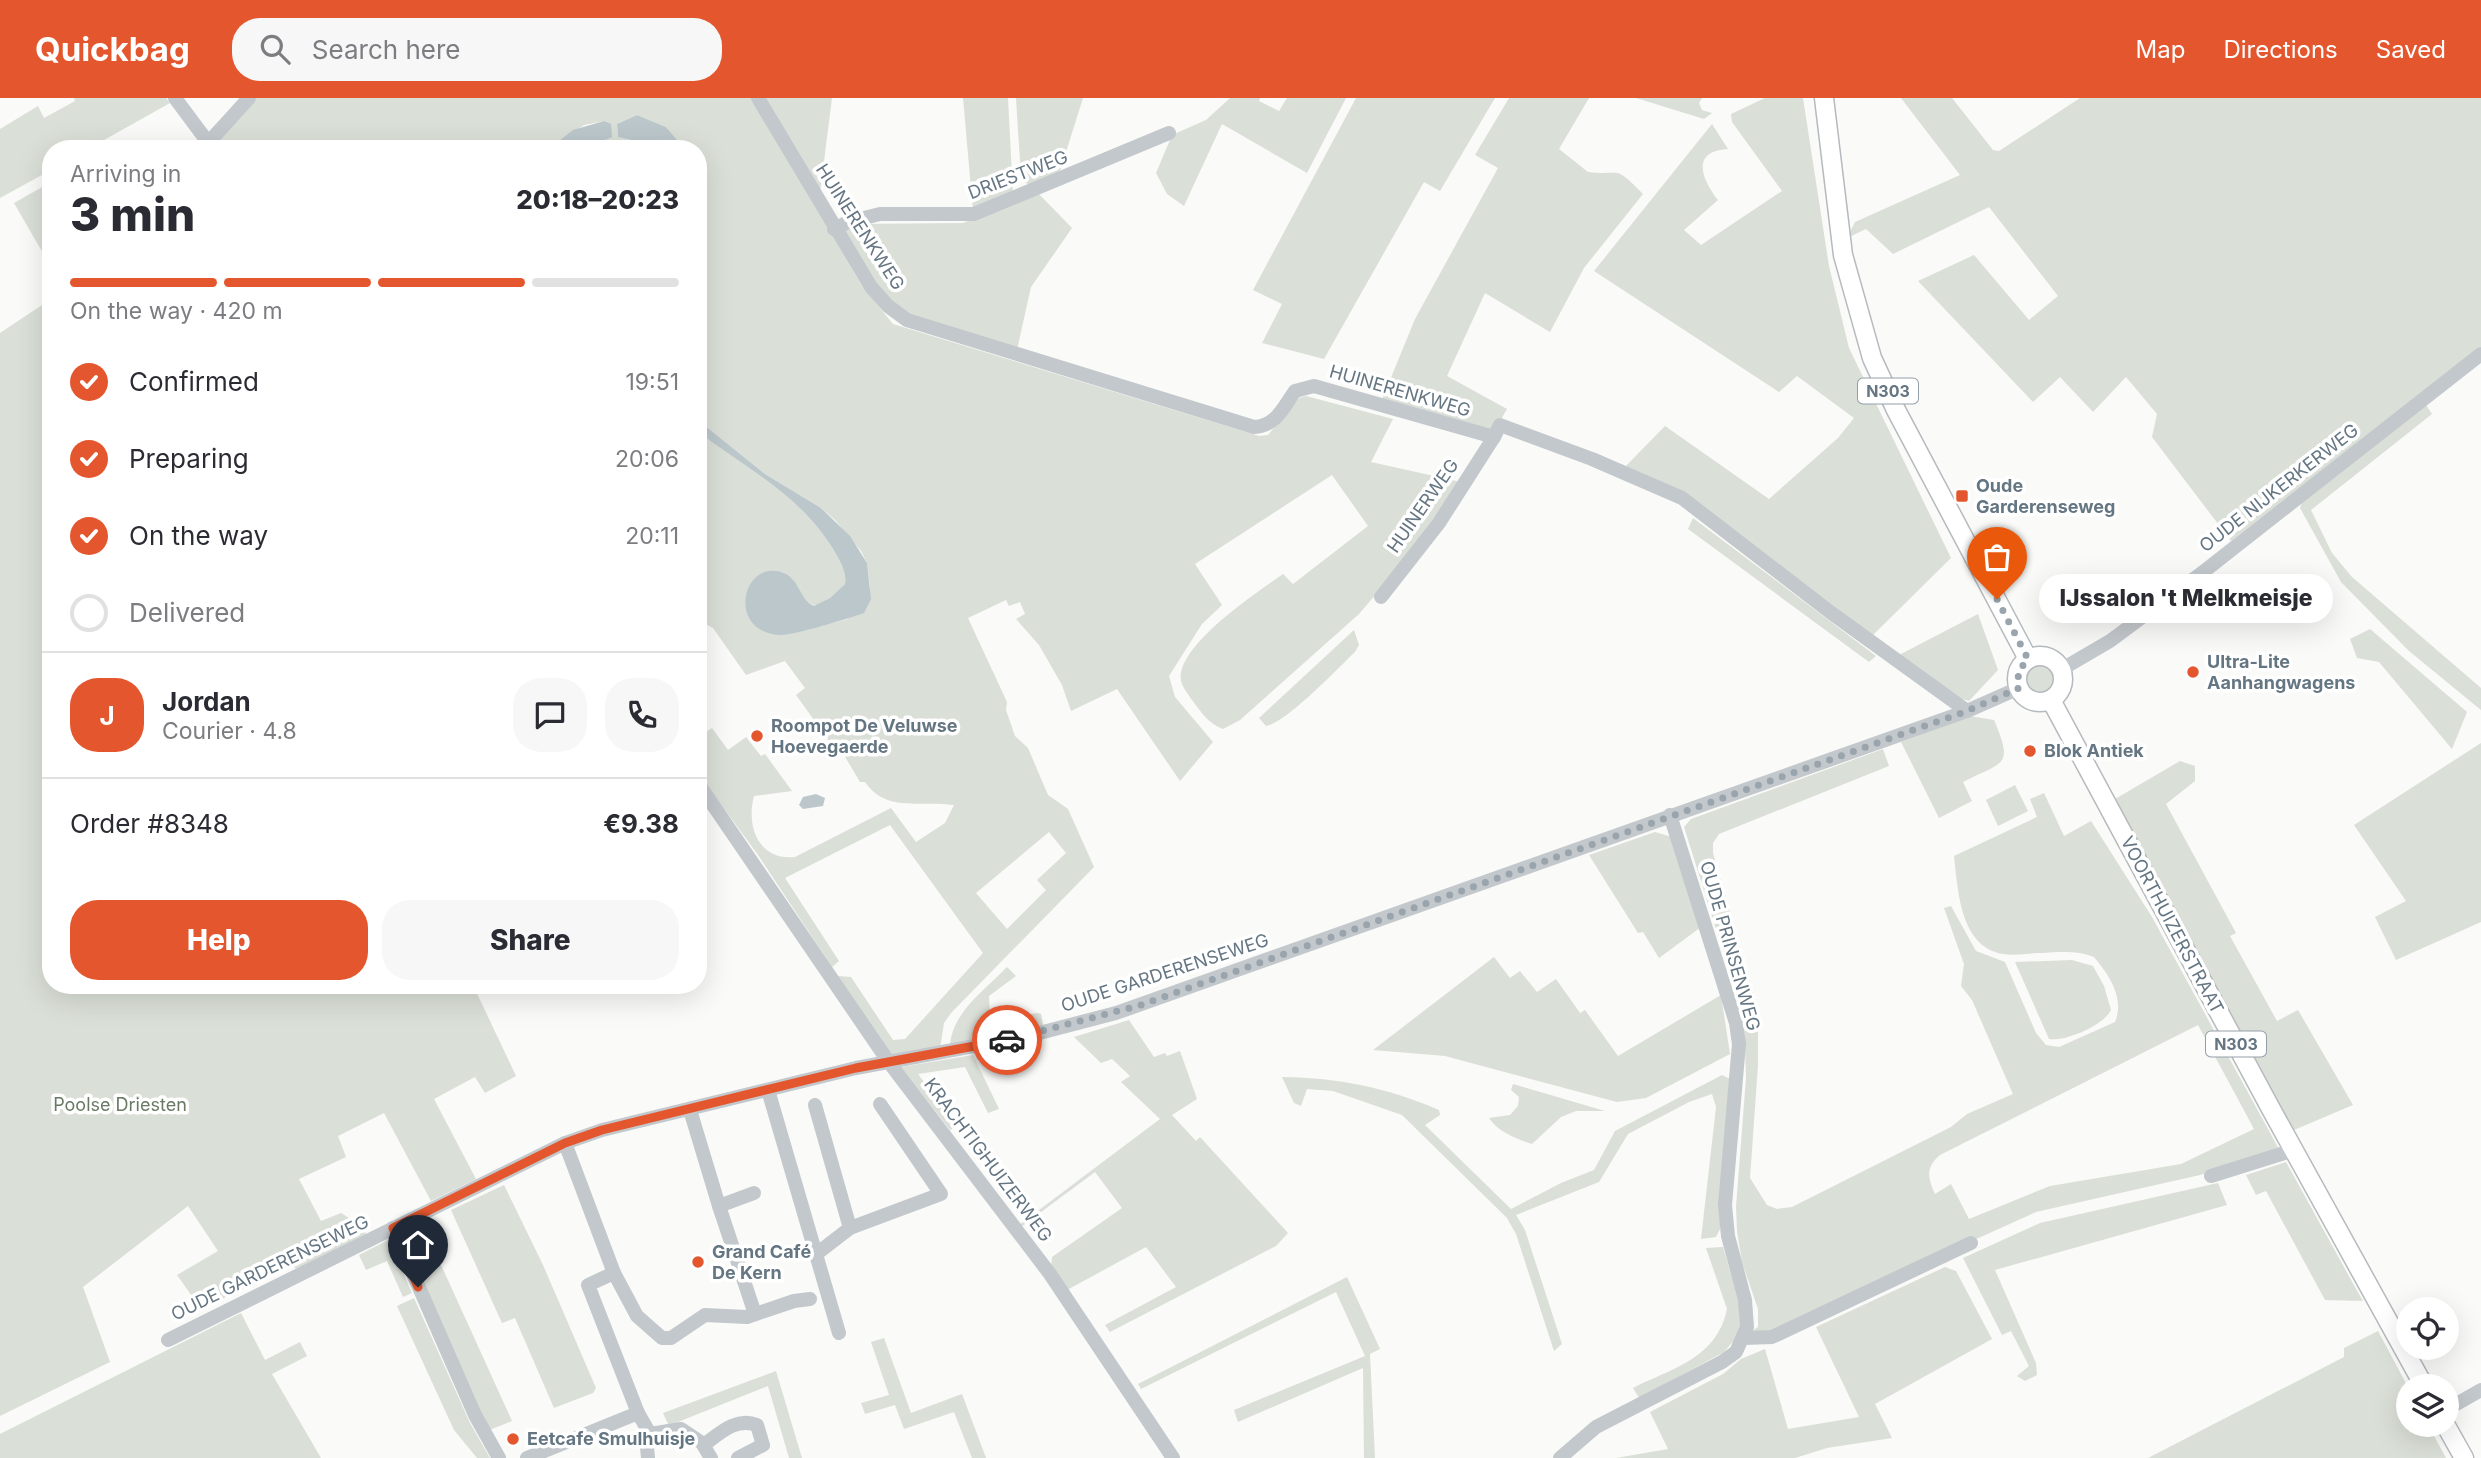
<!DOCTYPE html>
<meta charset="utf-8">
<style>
body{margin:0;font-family:Inter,sans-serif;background:#f7f7f7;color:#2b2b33;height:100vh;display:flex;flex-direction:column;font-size:26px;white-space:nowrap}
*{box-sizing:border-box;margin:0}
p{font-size:23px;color:#7c7c81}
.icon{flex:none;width:38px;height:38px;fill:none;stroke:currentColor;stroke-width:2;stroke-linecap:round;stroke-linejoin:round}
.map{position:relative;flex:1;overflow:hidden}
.panel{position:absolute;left:42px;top:42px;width:665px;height:854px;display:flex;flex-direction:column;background:#fff;border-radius:28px;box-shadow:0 7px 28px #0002}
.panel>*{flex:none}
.tools{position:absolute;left:2396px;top:1199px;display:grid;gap:14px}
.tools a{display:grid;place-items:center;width:63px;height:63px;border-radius:50%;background:#fff;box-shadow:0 7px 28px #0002;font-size:35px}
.pin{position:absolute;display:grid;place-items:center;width:60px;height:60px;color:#fff;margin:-72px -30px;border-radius:50% 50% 50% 0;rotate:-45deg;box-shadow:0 0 7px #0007}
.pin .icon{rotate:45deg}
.courier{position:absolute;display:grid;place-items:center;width:70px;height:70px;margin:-35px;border:5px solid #e4572e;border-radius:50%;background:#fff;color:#222;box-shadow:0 2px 9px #0007}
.bubble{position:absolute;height:49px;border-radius:24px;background:#fff;box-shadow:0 7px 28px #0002;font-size:23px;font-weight:800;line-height:49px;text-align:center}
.overview em{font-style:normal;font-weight:800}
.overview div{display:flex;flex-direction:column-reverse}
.overview{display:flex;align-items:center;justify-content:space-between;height:119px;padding:0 28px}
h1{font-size:46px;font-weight:800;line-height:52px}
.bar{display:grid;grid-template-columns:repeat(4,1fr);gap:10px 7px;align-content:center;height:84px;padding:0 28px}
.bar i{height:9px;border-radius:5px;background:#e1e1e2}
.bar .current{background:#e4572e}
.bar p{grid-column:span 4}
.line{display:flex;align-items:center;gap:18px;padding:0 28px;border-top:2px solid #e1e1e2}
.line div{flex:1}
.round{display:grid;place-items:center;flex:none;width:74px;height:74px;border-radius:28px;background:#f7f7f7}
ol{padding:0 28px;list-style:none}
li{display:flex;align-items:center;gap:21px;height:77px}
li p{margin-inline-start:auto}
li .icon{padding:7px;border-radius:50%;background:#e4572e;color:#fff;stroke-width:4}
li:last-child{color:#7c7c81}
li i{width:38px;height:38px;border:4px solid #e1e1e2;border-radius:50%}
.button{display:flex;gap:14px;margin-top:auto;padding:14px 28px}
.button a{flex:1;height:80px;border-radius:28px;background:#e4572e;color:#fff;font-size:28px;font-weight:800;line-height:80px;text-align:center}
.button a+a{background:#f7f7f7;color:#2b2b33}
header{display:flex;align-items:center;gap:42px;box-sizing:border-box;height:98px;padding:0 35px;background:#e4572e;color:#fff}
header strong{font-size:33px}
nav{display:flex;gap:38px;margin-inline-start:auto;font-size:24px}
.search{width:490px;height:63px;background:#f7f7f7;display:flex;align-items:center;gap:18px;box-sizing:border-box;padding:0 24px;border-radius:28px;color:#7c7c81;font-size:26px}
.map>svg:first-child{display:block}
</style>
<header>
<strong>Quickbag</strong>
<div class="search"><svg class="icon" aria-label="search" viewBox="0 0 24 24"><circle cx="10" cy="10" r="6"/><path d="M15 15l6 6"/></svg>Search here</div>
<nav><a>Map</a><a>Directions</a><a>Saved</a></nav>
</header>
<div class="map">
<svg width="2481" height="1360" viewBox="0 0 2481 1360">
<rect width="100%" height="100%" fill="#fafaf8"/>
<!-- green -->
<g fill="#dadfd7" fill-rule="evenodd">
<polygon points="74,0 166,0 170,5 88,51 51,51 51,72 0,100 0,31 38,8 44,20 75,3"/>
<path d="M256 0H751L862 188 893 226 1259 338 1268 337 1299 300 1306 298 1393 321 1371 364 1461 384 1390 480 1359 516 1240 622 1223 631C1210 627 1200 613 1192 602 1188 596 1183 590 1181 583 1175 548 1259 493 1283 476L1293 486 1368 428 1332 377 1195 466 1222 507 1202 526 1169 578 1175 599 1213 644 1180 683 1117 591 1071 613 1062 587 1039 547 1016 521 1025 516 1020 504 1009 508 1006 502 968 520 1007 604 1006 612 1015 638 1028 650 1048 697 1068 711 1094 769 951 915 944 925 940 951 892 958 838 878 851 879 893 942 905 941 983 855 890 727 785 780 839 863 832 869 758 757 698 675V639L712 630 728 652 746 639 761 658 765 656 792 693 754 698C746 728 758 763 795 759L891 710 916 744 945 725 954 707C921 702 886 715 865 684H860L838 647H832L796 597 805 590 785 563 746 577 713 530 698 522V334C747 371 800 397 833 451 839 461 847 474 845 486L830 500 815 508C800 501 797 483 782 474L797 534 848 521 870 489 867 465 861 453 835 422 821 410 765 376 698 322V51H685L666 29 637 17 617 26 618 39 640 44 649 51H585L611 39 604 23 584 27 549 51H219L213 43ZM1049 734 1066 755 1037 782 1046 792 1007 831 976 795Z"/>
<polygon points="764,0 832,0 820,95"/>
<polygon points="963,0 1008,0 1013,97 973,113"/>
<polygon points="1016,0 1083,0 1059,76 1030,89 1021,79"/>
<polygon points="1230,0 1260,0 1259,3 1279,13 1287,0 1346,0 1307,75 1222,26 1184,108 1167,96 1156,75 1172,37 1206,22"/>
<polygon points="1356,0 1495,0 1440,93 1424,84 1324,261 1262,245 1282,206 1253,192"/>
<path d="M1509 0H1589L1559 51 1588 74C1624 78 1613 66 1643 96L1584 170 1550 234 1485 195 1447 278 1507 311 1493 335 1381 304 1415 221 1498 70 1475 57Z"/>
<polygon points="1636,0 1702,0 1699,5 1702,12 1712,15 1704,21"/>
<path d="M1765 0H1803L1829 168 1849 250 1951 460 1871 539 1717 423 1623 371 1665 328 1769 401 1838 340 1854 320 1797 278 1779 294 1594 173 1712 26 1728 51C1690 53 1702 82 1718 102L1684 132 1701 147 1782 93 1732 24 1731 16Z"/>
<polygon points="1901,0 1952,0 1993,52 1999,53 2080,0 2481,0 2481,249 2231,443 2152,339 2157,316 2126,279 2093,314 2060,279 2033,304 1918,183 1974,157 2029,222 2058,198 1989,109 1893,156 1866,131 1847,140 1855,124 1960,77"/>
<polygon points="51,84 51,169 14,105"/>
<polygon points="1038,95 1072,130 1031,189 1017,252 899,216 888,205 843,132 856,126 963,125"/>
<polygon points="51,201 51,887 473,887 516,978 485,995 475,979 434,1001 476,1081 431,1103 384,1015 338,1038 346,1059 299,1081 321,1123 341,1115 367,1131 365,1137 296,1171 292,1167 201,1211 177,1177 218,1153 188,1108 83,1189 110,1264 0,1318 0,235"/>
<polygon points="2426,307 2432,316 2311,412 2332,455 2352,479 2481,590 2481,612 2409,553 2341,484 2300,410 2303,401"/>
<polygon points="1693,420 1876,558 1869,564 1688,431"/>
<polygon points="1978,516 1998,572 1969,603 1962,601 1899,557"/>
<polygon points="2370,531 2467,614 2452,651 2379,564 2357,560 2350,541"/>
<path d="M1354 532 1359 547 1355 554C1337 571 1287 624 1266 628L1259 620Z"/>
<circle cx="2040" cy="581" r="17"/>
<path d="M1970 618 1994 622C2014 669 2004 663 1963 684L1972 703 1939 720 1901 644Z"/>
<polygon points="2481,645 2481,824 2396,862 2375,819 2406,803 2354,727"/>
<path d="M1883 651 1889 668 1719 736 1713 745V755L1758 911V967L1750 1080 1767 1107 1777 1111 1792 1109 1951 1029 1967 1016 2013 996 1972 902 1961 888 1964 866 1944 810 1951 808 1976 853 2005 864 2036 935 2046 947 2059 949 2115 924C2125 900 2109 877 2094 859 2077 852 2059 854 2041 855 2029 855 2015 858 2003 856 1960 849 1958 792 1954 758L2037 719 2030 701 2044 695 2064 738 2091 723 2152 819 2280 1053 2200 1077 2036 1114 1761 1238 1753 1232 1758 1229V1211L1742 1164 1737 1133 1736 1109 1746 980 1744 920 1684 729 1691 721ZM2198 927 2254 1031 2181 1066 2050 1088 1969 1121 1951 1086 1935 1096C1927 1079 1926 1069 1940 1057Z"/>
<polygon points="2180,663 2195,668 2195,683 2166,706 2236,835 2230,838 2277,923 2298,912 2353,1007 2294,1032 2115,701"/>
<polygon points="2015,687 2028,713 1998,728 1986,702"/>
<polygon points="1655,734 1672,739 1701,829 1659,860 1643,834 1638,835 1589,757"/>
<polygon points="1494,859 1510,880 1520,873 1537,894 1556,881 1580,915 1585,912 1618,958 1721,897 1730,956 1646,1000 1617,1004 1445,958 1373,952"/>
<path d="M2072 862 2093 868 2104 888 2111 912C2104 927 2065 944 2049 941L2015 864Z"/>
<path d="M1007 869 1016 878 989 898 990 918 1001 920 1038 915 1041 916 1044 931 950 949C951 915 985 892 1007 869Z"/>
<polygon points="1129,922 1154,959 1165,955 1167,958 1180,953 1197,1001 1172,1017 1196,1043 1200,1039 1288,1135 1276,1148 1110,1234 1105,1227 1176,1189 1146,1149 1067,1192 1051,1171 1052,1159 1122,1110 1095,1074 1021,1129 1019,1127 1160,1021 1121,984 1130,978 1112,961 1101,965 1074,939"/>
<polygon points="973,957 999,1011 988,1015 965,969 918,976 957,1028 950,1032 901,969"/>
<path d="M1722 977 1730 981 1720 1131 1716 1139 1701 1141 1716 1009 1712 996 1689 1004 1628 1036 1599 1084 1516 1117 1525 1132 1562 1246 1554 1253 1516 1136 1507 1120 1402 1017 1333 993 1307 991 1301 1008 1294 1005 1282 979C1339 980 1385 989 1439 1012L1440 1017 1425 1027 1511 1111 1561 1085 1594 1072 1615 1033Z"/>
<path d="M1513 986 1605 1013H1576L1561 1019 1532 1046C1517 1041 1498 1034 1489 1020L1510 1017 1518 1008 1519 999 1511 992Z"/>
<polygon points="2286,1064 2355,1189 2363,1203 2325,1202 2266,1093 2256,1097 2246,1077"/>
<polygon points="2218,1085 2227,1107 1995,1172 2036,1265 2037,1277 2025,1283 2017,1278 2029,1268 2011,1233 2002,1237 1963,1160 2040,1125"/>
<polygon points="504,1087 543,1167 596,1290 593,1295 554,1310 515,1220 502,1225 451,1112"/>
<polygon points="422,1125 512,1323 487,1333 401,1139"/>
<polygon points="388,1142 412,1195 403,1199 387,1163 366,1172 359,1157"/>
<path d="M1723 1149 1739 1205 1740 1228 1735 1241 1724 1254 1639 1300 1633 1290C1673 1270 1717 1260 1727 1211L1706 1150Z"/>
<polygon points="1945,1169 1956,1173 1992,1241 1875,1306 1892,1340 1827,1350 1795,1360 1616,1360 1668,1351 1650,1314 1723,1276 1741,1261 1765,1251 1788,1331 1859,1319 1816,1229"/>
<polygon points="1347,1179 1380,1251 1370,1256 1375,1360 1364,1360 1363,1270 1238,1324 1234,1312 1365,1258 1336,1194 1141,1291 1138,1286"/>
<polygon points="414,1200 470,1325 490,1360 477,1360 454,1332 397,1208"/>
<polygon points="241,1215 265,1262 300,1244 307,1258 272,1276 321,1360 0,1360 0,1336"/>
<polygon points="2378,1233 2408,1289 2408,1326 2428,1327 2446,1360 2148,1360 2344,1259 2344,1250"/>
<polygon points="884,1240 911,1315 962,1296 986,1360 972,1360 954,1314 904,1331 895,1307 865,1316 861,1305 889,1297 871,1244"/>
<polygon points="776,1273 802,1360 789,1360 768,1288 673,1326 668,1326 663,1315"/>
</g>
<!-- water -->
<g fill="#bbc7cb">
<polygon points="637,17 666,29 685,51 649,51 640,44 618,39 617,26"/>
<polygon points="604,23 611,26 612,39 585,51 549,51 573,32"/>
<path d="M698 322 765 376 821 410 850 438 867 465 871 501 864 515C851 520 791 538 780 537 726 534 742 462 781 474 799 479 799 501 814 508L830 500 845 486C847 474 839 461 833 451 800 397 747 371 698 334Z"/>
<polygon points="816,696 825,700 823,708 803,711 799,707 803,699"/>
</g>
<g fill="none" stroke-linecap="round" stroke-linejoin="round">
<!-- major casing -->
<g stroke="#b5babe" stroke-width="21">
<g id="major">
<polyline points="1824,0 1843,157 1872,260 1896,312 2028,561"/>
<circle cx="2040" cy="581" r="23"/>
<polyline points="2051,602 2271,1011 2424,1288"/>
<polyline points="2445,1326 2464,1360"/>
</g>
</g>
<!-- minor -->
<g stroke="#c3c8cc" stroke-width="14">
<polyline points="175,0 213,51"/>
<path d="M758 0 871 189 888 208 907 222 1254 329C1276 328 1283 310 1295 293L1314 288 1494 339 1500 327 1592 361 1682 400 1830 514 1967 613"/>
<polyline points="209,44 249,0"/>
<polyline points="834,131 848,124 880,116 974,116 1169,35"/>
<polyline points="1381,499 1439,425 1494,339"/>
<polyline points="2062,571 2110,543 2207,471 2481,256"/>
<polyline points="698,685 888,963 1050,1176 1173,1360"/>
<polyline points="768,992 839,1235"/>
<polyline points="690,1012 719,1108 754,1095"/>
<polyline points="565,1045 614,1175 588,1187 638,1315"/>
<polyline points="2211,1078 2294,1052"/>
<polyline points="719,1108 755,1216"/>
<polyline points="393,1130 475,1317 499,1360"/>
<polyline points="850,1130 941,1096 880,1006"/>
<polyline points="815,1157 850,1130 815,1007"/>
<polyline points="614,1175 637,1218 662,1240 671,1240 705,1217 747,1219 794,1203 810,1201"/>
<polyline points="1744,1240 1772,1239 1971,1145"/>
<polyline points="168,1242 565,1045 602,1032 856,970 1028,938 1116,915 1967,613 2019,590"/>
<polyline points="2446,1312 2481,1292"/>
<polyline points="650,1336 681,1331 702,1345 711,1360"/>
<path d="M704 1347C720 1335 736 1319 757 1327L763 1347 738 1360"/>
<polyline points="527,1360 638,1315 650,1336 647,1349 648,1360"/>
<polyline points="1560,1360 1596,1329 1722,1264 1736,1254 1747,1229 1745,1202 1728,1138 1725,1107 1739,946 1736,925 1670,717"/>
</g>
<!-- major -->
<use href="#major" stroke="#fff" stroke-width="18"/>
</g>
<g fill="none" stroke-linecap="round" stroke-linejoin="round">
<!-- done -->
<polyline stroke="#99a4ac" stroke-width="7" stroke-dasharray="0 12.6" points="1007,942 1141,907 1967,613 2019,590 2018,574 2028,561 1997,501"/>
<!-- route -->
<polyline stroke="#e4572e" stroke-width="9" points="418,1189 393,1130 565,1045 602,1032 856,970 1007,942"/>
</g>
<!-- markers -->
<g fill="#e4572e" stroke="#fff" stroke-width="2.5">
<rect x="1955" y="391" width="14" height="14" rx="3.5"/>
<circle cx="2193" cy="574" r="7"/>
<circle cx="757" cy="638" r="7"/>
<circle cx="2030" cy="653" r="7"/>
<circle cx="698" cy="1164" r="7"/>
<circle cx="513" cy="1341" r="7"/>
</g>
<g text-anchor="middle" stroke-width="7" stroke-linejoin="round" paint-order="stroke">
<!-- shield labels -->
<g fill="#fff" stroke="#939fa8" stroke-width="2">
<rect x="1858" y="280.5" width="60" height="25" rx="5"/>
<rect x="2206" y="933.5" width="60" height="25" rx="5"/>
</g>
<g font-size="16" font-weight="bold" fill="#657683">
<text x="1888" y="299">N303</text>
<text x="2236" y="952">N303</text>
</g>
<!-- street labels -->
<g font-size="18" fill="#657683" stroke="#fff">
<text transform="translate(1018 77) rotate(-21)" y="6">DRIESTWEG</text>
<text transform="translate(860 129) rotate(57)" y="6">HUINERENKWEG</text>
<text transform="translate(1400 293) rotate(16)" y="6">HUINERENKWEG</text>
<text transform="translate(2279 390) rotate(-38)" y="6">OUDE NIJKERKERWEG</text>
<text transform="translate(1423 408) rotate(-55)" y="6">HUINERWEG</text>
<text transform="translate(2172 827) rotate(62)" y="6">VOORTHUIZERSTRAAT</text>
<text transform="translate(1730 848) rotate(74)" y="6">OUDE PRINSENWEG</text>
<text transform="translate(1165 875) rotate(-18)" y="6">OUDE GARDERENSEWEG</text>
<text transform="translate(988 1062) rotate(53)" y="6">KRACHTIGHUIZERWEG</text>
<text transform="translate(270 1170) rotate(-26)" y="6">OUDE GARDERENSEWEG</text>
</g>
<!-- poi labels -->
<g font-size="18" font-weight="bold" fill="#657683" stroke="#fff" text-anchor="start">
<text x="1976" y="394">Oude<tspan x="1976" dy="21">Garderenseweg</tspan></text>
<text x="2207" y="570">Ultra-Lite<tspan x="2207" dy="21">Aanhangwagens</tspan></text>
<text x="771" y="634">Roompot De Veluwse<tspan x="771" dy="21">Hoevegaerde</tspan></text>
<text x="2044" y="659">Blok Antiek</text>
<text x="712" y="1160">Grand Café<tspan x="712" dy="21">De Kern</tspan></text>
<text x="527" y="1347">Eetcafe Smulhuisje</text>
</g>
<!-- park labels -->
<g font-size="18" fill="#687a64" stroke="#fff">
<text x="120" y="1013">Poolse Driesten</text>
</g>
</g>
</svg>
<div class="tools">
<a><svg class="icon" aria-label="locate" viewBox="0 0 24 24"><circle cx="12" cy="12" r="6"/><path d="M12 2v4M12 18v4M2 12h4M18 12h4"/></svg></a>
<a><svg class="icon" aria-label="layers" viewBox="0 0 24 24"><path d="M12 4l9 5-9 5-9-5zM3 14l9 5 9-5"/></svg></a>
</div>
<div class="pin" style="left:1997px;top:501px;background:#ea580c"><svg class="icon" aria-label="bag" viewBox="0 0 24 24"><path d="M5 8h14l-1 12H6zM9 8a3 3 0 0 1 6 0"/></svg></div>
<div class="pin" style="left:418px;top:1189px;background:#1f2937"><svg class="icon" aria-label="home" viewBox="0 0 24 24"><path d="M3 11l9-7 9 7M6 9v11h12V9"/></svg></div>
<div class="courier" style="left:1007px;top:942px"><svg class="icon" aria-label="car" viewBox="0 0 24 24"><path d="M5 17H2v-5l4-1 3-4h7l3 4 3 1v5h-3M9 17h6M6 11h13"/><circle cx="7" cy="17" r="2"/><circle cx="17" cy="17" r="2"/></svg></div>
<div class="bubble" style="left:2039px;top:476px;width:294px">IJssalon 't Melkmeisje</div>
<section class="panel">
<div class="overview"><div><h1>3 min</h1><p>Arriving in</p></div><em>20:18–20:23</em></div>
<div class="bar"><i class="current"></i><i class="current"></i><i class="current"></i><i></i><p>On the way · 420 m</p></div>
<ol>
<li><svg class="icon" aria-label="check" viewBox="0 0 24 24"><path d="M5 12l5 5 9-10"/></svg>Confirmed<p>19:51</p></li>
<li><svg class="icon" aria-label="check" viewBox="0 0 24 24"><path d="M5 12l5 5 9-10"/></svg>Preparing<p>20:06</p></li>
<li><svg class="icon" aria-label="check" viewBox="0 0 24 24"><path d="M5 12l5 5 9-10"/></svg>On the way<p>20:11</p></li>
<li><i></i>Delivered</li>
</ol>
<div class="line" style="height:126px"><b class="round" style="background:#e4572e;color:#fff">J</b><div><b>Jordan</b><p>Courier · 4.8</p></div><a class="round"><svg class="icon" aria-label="chat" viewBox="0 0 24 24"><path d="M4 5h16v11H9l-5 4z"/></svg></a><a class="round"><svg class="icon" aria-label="phone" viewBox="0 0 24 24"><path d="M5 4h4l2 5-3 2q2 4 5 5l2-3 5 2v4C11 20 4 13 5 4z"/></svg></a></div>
<div class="line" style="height:91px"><div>Order #8348</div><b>€9.38</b></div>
<div class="button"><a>Help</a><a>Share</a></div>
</section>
</div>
